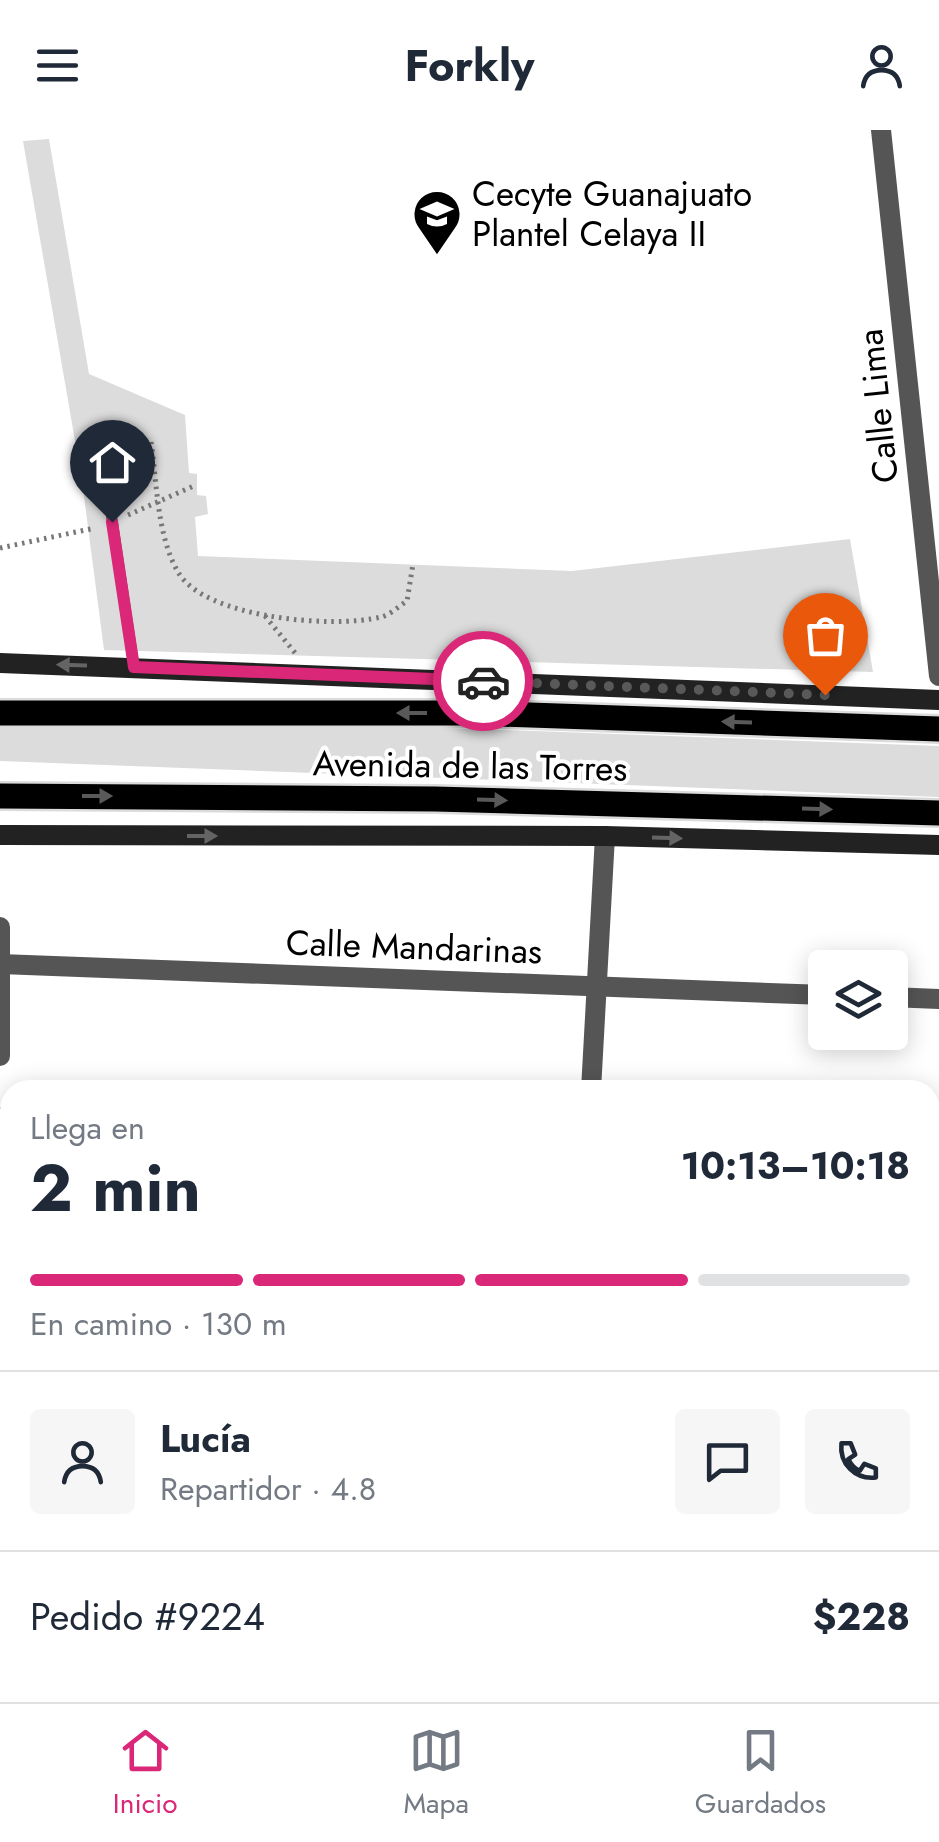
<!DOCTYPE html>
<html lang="es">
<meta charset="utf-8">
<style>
body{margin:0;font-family:Jost,sans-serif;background:#f6f6f7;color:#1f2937;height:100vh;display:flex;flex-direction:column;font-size:38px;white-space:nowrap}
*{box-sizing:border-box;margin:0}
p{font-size:32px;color:#747a83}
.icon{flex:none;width:55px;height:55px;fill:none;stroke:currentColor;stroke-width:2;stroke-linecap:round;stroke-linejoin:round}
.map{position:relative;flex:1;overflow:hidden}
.panel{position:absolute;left:0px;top:950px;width:940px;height:622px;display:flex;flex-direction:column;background:#fff;border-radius:30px 30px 0 0;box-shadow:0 5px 25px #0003}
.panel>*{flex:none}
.tools{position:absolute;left:808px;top:820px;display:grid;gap:20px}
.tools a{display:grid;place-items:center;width:100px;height:100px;border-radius:10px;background:#fff;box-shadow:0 5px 25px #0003;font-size:50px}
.pin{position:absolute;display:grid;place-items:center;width:85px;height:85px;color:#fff;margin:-102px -42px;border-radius:50% 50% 50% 0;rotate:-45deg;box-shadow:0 0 10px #0007}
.pin .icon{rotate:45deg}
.courier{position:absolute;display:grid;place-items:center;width:100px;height:100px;margin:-50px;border:8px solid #db2777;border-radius:50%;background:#fff;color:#222;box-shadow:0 2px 12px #0007}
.headline em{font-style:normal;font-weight:700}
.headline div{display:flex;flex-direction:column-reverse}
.headline{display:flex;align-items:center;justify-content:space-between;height:170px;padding:0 30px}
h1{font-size:65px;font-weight:700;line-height:75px}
.bar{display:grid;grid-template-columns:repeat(4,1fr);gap:15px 10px;align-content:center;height:120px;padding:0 30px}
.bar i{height:12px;border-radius:8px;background:#e0e1e3}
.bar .active{background:#db2777}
.bar p{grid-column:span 4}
.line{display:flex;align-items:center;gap:25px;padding:0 30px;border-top:2px solid #e0e1e3}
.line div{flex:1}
.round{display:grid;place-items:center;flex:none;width:105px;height:105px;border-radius:10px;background:#f6f6f7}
header{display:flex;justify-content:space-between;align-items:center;height:130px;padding:0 30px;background:#fff;font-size:45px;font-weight:700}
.tab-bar{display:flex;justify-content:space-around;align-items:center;height:140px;border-top:2px solid #e0e1e3;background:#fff;font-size:28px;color:#747a83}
.tab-bar a{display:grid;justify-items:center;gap:5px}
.tab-bar .active{color:#db2777}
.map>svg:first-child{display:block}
</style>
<header><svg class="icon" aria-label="menu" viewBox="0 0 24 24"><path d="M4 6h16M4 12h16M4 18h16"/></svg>Forkly<svg class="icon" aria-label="person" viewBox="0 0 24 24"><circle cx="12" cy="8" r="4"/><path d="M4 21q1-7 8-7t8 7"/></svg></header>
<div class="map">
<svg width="939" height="1572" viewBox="0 0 939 1572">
<rect width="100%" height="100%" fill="#fff"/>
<!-- green -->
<g fill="#dcdcdc">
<polygon points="49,9 89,244 185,285 189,343 197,344 197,365 206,366 208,384 195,387 198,426 572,441 850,409 873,542 104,520 82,351 23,11"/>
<polygon points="0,595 369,595 939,616 939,667 0,631"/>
<polygon points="930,1177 939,1177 939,1326 930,1323"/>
</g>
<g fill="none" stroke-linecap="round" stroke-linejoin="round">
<!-- primary casing -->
<g stroke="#dbdbdb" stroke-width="30">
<g id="primary">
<polyline points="0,583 469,583 939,599"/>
<polyline points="0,666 435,669 939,683"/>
</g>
</g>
<!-- path -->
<g stroke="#777" stroke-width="5" stroke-dasharray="2.5 5" stroke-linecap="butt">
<path d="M151 312C157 353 157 406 178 442 204 488 332 499 381 487 390 485 399 476 407 471L413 434"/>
<polyline points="128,385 196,355"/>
<polyline points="0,418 95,398"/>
<polyline points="265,486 296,524"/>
</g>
<!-- lane -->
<polyline stroke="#555" stroke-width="11" points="105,342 134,537"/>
<!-- street -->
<g stroke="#555" stroke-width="20">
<polyline points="881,0 939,546"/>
<polyline points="0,797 0,926"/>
<polyline points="0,834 825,865"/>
<polyline points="890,867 939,869"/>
<polyline points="591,960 605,706"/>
<polyline points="0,987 10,987"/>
<polyline points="930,1017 939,1018"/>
<polyline points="0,1146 10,1146"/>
<polyline points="930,1165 939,1165"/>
<polyline points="0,1288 10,1288"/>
<polyline points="930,1329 939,1332"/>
<polyline points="0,1439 10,1439"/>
<polyline points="930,1524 939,1529"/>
<polyline points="0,1571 1,1572"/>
<polyline points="213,1572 216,1562"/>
<polyline points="675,1572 681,1562"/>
<polyline points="876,1572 883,1562"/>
</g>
<!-- secondary -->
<g stroke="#222" stroke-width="20">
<polyline points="0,533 939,570"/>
<polyline points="0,705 605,706 939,715"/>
</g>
<!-- primary -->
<use href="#primary" stroke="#000" stroke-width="25"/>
</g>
<!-- one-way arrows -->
<defs><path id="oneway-solid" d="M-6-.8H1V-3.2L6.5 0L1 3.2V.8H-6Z" transform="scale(2.5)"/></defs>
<g fill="#646464">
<use href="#oneway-solid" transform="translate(72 535) rotate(-178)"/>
<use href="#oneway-solid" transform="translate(202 706)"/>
<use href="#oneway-solid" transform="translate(667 708) rotate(2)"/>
</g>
<g fill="#595959">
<use href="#oneway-solid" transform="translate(412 583) rotate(-180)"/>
<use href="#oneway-solid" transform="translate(737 592) rotate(-178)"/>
<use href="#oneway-solid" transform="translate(97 666)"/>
<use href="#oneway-solid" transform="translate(492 670) rotate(2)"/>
<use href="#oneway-solid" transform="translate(817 679) rotate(2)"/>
</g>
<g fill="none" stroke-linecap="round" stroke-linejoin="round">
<!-- done -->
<polyline stroke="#595959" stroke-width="10" stroke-dasharray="0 18" points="483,551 825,565"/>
<!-- route -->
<polyline stroke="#db2777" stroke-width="12" points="112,392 134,537 483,551"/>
</g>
<!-- icons -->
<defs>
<g id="university-pin" transform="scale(2.5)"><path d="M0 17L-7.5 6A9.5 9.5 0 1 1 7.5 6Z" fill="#000" stroke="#fff"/><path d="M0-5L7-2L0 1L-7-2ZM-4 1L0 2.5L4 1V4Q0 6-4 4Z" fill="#fff"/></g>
</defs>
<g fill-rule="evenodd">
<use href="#university-pin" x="437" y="84"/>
</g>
<g text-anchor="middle" stroke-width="8" stroke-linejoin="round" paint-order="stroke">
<!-- poi labels -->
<g font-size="35" fill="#000" stroke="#fff" text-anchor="start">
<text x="472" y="76">Cecyte Guanajuato<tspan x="472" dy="40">Plantel Celaya II</tspan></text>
</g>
<!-- street labels -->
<g font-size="35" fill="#000" stroke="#fff">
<text transform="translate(878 276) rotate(-96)" y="12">Calle Lima</text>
<text transform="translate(470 636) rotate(1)" y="12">Avenida de las Torres</text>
<text transform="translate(414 817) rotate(2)" y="12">Calle Mandarinas</text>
</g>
</g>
</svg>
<div class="tools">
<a><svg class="icon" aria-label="layers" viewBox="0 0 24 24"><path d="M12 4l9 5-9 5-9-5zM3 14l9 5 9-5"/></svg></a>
</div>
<div class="pin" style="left:825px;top:565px;background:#ea580c"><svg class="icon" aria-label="bag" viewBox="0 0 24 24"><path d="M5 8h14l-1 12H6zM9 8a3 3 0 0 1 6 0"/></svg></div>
<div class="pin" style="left:112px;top:392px;background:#1f2937"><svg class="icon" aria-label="home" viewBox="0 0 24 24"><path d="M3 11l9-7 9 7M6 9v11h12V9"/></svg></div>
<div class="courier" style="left:483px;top:551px"><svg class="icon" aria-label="car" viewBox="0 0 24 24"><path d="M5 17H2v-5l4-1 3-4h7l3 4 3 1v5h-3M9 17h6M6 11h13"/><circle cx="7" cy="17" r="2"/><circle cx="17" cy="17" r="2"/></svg></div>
<section class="panel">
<div class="headline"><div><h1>2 min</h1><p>Llega en</p></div><em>10:13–10:18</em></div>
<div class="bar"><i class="active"></i><i class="active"></i><i class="active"></i><i></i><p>En camino · 130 m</p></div>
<div class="line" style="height:180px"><a class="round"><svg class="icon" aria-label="person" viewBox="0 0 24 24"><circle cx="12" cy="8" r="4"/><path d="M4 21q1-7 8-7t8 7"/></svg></a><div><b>Lucía</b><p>Repartidor · 4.8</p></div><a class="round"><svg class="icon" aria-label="chat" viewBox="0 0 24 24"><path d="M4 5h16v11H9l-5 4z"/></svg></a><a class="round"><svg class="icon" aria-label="phone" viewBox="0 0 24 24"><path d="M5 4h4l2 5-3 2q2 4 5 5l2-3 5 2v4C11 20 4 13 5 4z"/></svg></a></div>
<div class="line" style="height:130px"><div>Pedido #9224</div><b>$228</b></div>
</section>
</div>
<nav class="tab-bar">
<a class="active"><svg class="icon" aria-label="home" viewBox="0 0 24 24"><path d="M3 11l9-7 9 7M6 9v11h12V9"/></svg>Inicio</a>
<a><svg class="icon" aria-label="map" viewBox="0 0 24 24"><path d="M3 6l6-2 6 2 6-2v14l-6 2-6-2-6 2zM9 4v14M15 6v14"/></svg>Mapa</a>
<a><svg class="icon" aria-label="saved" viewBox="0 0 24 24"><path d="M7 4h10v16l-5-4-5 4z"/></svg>Guardados</a>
</nav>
